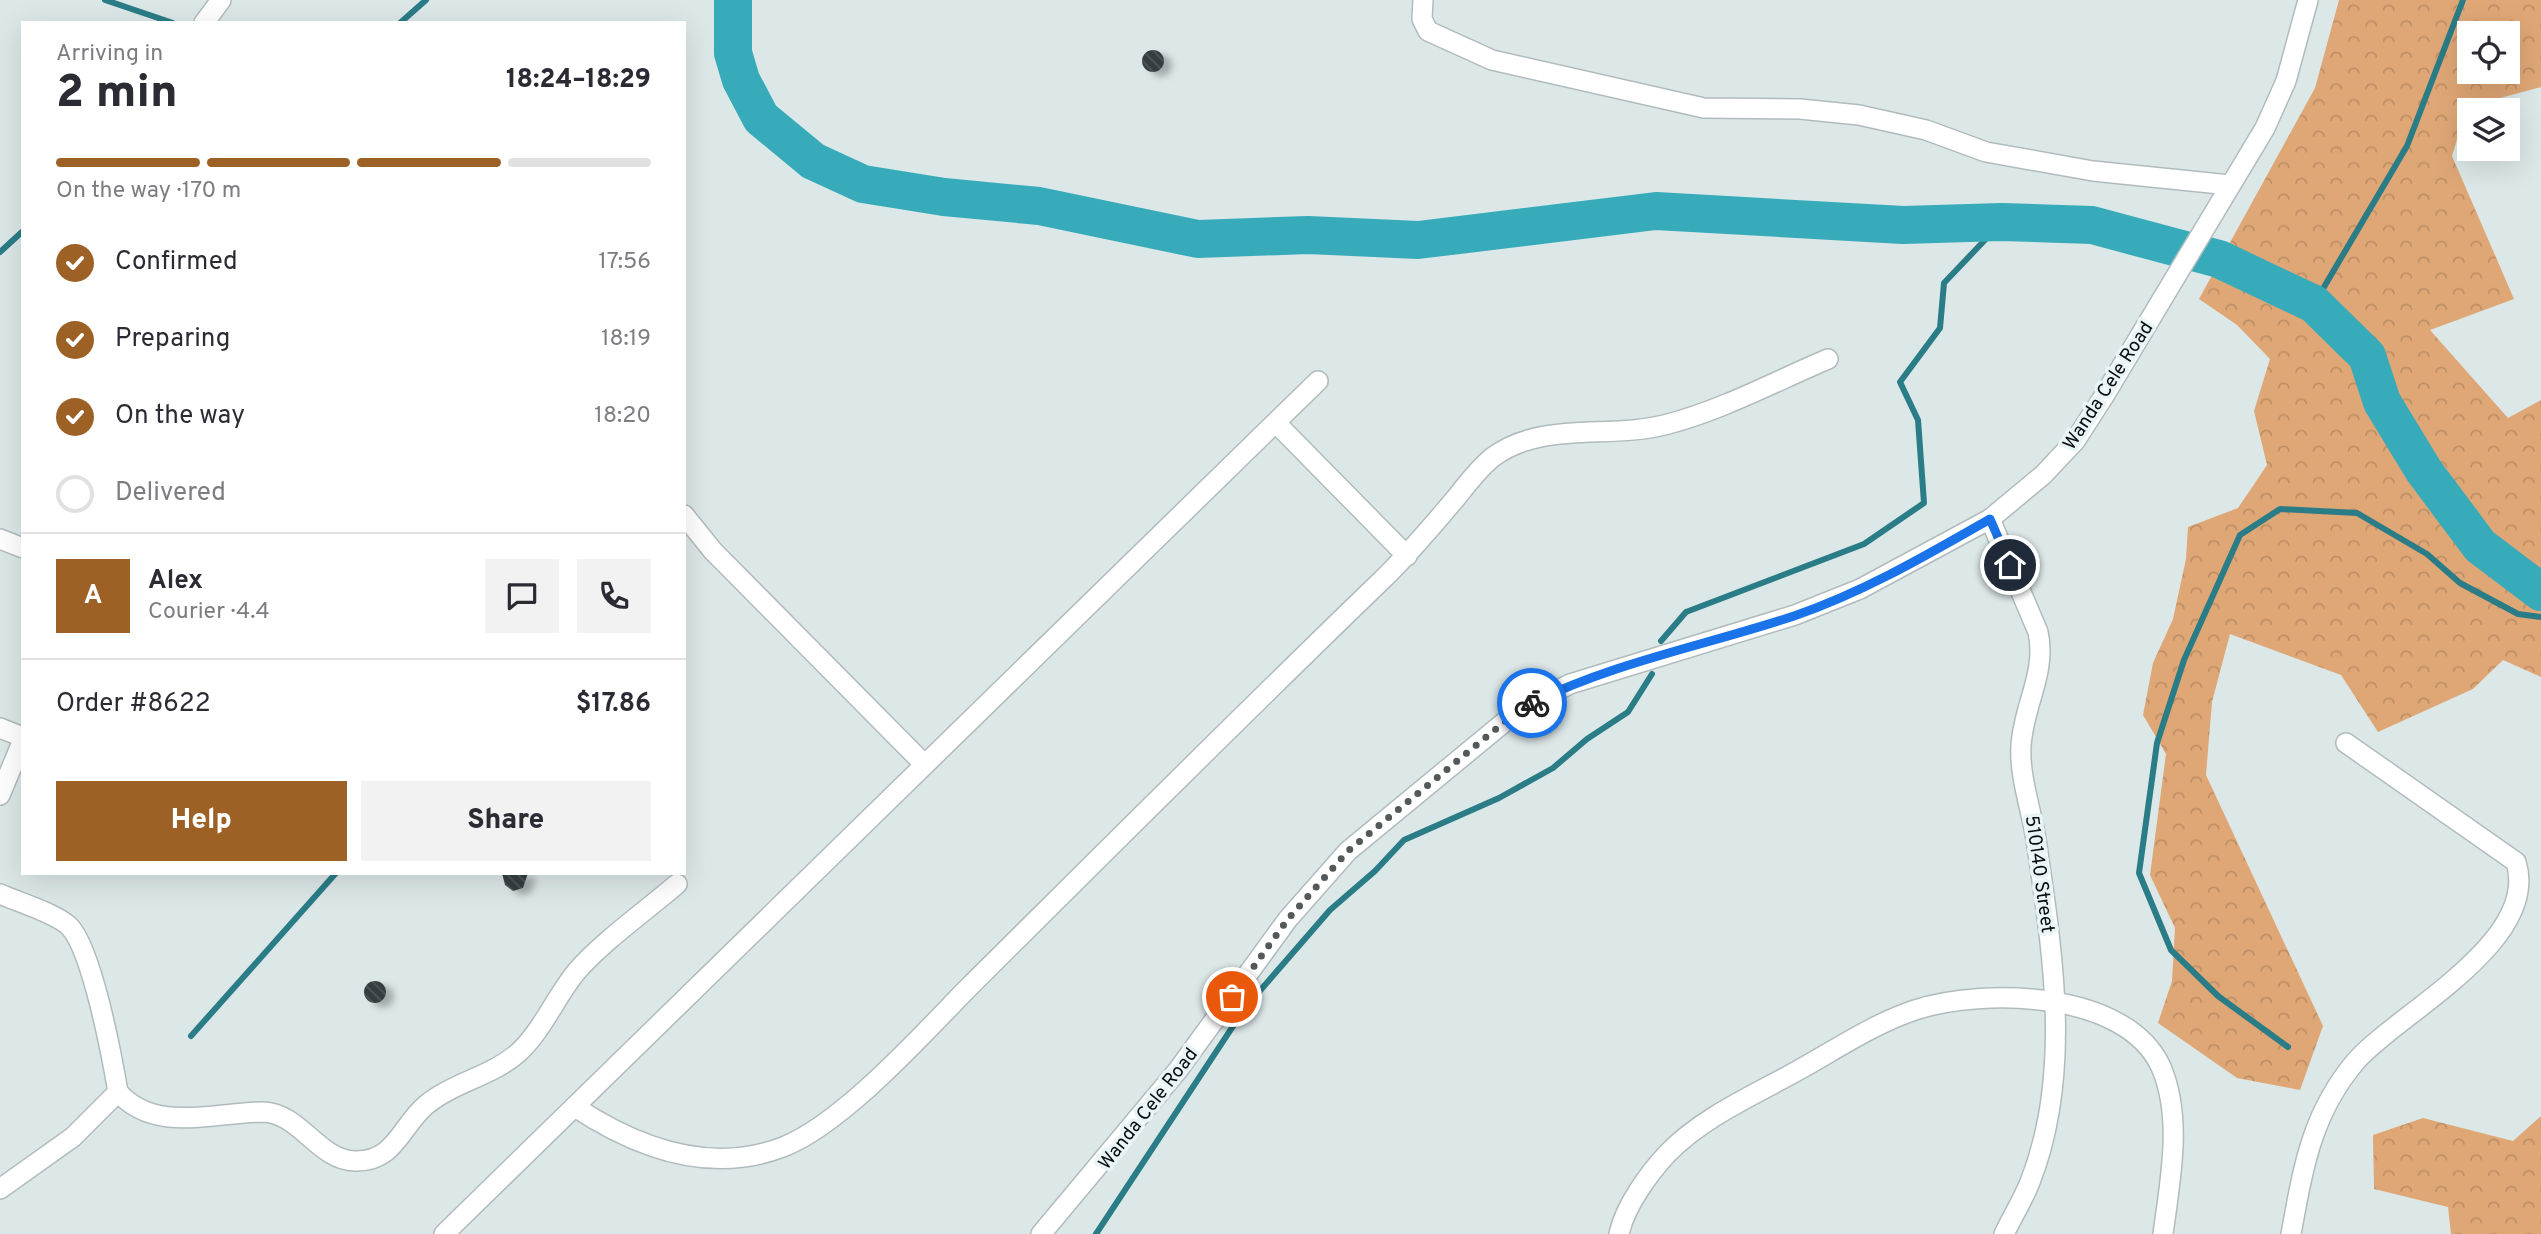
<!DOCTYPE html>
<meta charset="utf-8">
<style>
body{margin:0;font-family:Overpass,sans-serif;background:#f2f2f3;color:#2b2b33;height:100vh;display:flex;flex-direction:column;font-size:26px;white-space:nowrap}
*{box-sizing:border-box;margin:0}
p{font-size:23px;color:#7c7c81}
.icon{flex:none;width:38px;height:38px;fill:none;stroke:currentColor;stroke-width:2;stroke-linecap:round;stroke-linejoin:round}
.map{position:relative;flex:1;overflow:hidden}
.side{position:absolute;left:21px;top:21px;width:665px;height:854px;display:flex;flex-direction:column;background:#fff;border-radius:0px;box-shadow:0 7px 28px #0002}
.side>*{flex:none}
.controls{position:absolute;left:2457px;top:21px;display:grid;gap:14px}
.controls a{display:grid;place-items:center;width:63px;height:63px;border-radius:0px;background:#fff;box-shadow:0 7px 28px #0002;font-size:35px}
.pin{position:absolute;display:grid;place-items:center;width:60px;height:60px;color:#fff;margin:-30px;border:4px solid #fff;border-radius:50%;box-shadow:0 2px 7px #0007}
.courier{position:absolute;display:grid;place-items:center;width:70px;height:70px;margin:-35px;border:5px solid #1a73e8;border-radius:50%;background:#fff;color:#222;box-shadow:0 2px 9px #0007}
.head em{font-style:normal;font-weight:800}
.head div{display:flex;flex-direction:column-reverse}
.head{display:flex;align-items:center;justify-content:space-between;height:119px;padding:0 35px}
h1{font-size:46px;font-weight:800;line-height:52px}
.bar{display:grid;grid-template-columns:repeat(4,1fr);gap:10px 7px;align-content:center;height:84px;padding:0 35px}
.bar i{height:9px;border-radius:5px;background:#e1e1e2}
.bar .active{background:#9e6125}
.bar p{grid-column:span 4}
.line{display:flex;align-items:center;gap:18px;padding:0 35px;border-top:2px solid #e1e1e2}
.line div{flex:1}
.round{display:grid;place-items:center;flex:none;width:74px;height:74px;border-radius:0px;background:#f2f2f3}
ol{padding:0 35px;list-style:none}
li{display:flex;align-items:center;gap:21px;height:77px}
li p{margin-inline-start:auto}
li .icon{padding:7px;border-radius:50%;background:#9e6125;color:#fff;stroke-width:4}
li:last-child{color:#7c7c81}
li i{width:38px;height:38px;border:4px solid #e1e1e2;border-radius:50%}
.primary-button{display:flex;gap:14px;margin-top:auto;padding:14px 35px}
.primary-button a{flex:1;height:80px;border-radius:0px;background:#9e6125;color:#fff;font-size:28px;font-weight:800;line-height:80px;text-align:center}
.primary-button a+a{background:#f2f2f3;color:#2b2b33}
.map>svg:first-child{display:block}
</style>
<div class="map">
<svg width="2541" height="1234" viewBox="0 0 2541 1234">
<defs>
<pattern id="forest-crowns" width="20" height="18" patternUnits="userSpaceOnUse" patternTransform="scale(1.75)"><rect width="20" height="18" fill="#dfa776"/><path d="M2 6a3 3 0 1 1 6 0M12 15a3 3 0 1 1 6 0" fill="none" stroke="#be8f65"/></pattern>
<pattern id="building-back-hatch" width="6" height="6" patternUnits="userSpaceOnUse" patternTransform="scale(1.75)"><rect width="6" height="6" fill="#353e40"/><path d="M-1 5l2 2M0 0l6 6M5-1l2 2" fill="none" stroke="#4f5658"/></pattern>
<filter id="shadow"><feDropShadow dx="8" dy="4.5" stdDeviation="3.5" flood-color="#0004"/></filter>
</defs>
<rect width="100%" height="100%" fill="#dce7e8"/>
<!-- forest -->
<g fill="url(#forest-crowns)" fill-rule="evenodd">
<path d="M2339 0H2541V87L2467 107 2452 156 2514 299 2430 330 2508 418 2541 400V677L2503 660 2473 689 2378 732 2341 675 2230 634 2212 702 2206 775 2323 1026 2300 1090 2237 1078 2158 1023 2172 981 2175 928 2150 875 2166 754 2143 715 2153 663 2173 619 2186 559 2188 527 2238 508 2267 465 2254 411 2270 359 2237 325 2199 299 2315 88ZM2469 33H2508V72H2469Z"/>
<polygon points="2541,1116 2541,1234 2451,1234 2448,1207 2374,1189 2373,1135 2423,1118 2513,1141"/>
</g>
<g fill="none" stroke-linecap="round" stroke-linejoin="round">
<!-- stream -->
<g stroke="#2a7c86" stroke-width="6">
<polyline points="105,0 173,23"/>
<polyline points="400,23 426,0"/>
<polyline points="0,252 23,231"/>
<polyline points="2314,304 2407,146 2463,0"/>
<polyline points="1661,641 1686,612 1864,544 1924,503 1918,420 1900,382 1940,328 1944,283 2002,222"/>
<polyline points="191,1036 336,873"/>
<polyline points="2288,1047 2218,996 2171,950 2139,873 2157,743 2184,660 2240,535 2280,509 2357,513 2427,554 2460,583 2518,614 2541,617"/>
<polyline points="1096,1234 1245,1008 1330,910 1375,871 1404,840 1499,798 1553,768 1587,739 1628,712 1652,674"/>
</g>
<!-- river -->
<polyline stroke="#38abba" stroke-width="38" points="733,0 733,53 741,80 761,118 813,161 863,184 944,197 1039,206 1198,239 1308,235 1418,240 1656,211 1903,225 2002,222 2092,225 2219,259 2314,304 2367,356 2382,402 2424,471 2480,546 2541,592"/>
</g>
<!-- building -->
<g fill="url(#building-back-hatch)" filter="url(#shadow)">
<circle cx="1153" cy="61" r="11"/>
<polygon points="502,873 528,873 523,888 513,891 505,885"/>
<circle cx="375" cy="992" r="11"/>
</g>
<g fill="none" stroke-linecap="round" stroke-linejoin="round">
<!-- minor casing -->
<g stroke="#b1bbbd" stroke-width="22">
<g id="minor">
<polyline points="1423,0 1422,19 1428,31 1492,60 1704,108 1800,109 1859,115 1926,130 1986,152 2093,171 2230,185"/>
<polyline points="204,23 221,0"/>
<polyline points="1277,424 1407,556"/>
<polyline points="684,515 713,551 924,764"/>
<path d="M1990 519 2038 632C2047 673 2023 706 2021 746 2019 778 2033 814 2037 846 2053 955 2072 1075 2030 1182 2023 1200 2012 1217 2004 1234"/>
<polyline points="0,539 23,548"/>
<polyline points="0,728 23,737"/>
<polyline points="0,795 23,740"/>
<path d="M0 894C18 902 55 913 69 926 92 949 112 1057 118 1092L73 1137 0 1189"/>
<path d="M118 1092C155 1134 214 1112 263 1112 300 1113 318 1160 355 1161 395 1162 401 1126 426 1105 454 1082 492 1076 518 1053 543 1030 556 996 577 971 603 941 647 910 677 884"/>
<path d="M575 1107C637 1148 710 1175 783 1147 842 1124 921 1036 967 989 1105 852 1242 715 1382 580 1409 554 1432 526 1456 498 1467 484 1479 468 1493 457 1543 420 1610 440 1668 424 1722 410 1776 381 1828 359"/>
<polyline points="444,1234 1318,381"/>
<polyline points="1041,1234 1178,1070 1288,919 1348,851 1519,710 1570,684 1795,615 1860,589 1990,519 2043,475 2075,441 2104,396 2265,128 2286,81 2308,0"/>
<path d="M1619 1234C1625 1206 1649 1173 1668 1153 1703 1117 1754 1095 1797 1071 1835 1050 1873 1024 1915 1010 1983 988 2126 990 2161 1067 2183 1118 2170 1181 2163 1234"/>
<path d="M2291 1234C2303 1169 2311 1114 2356 1061 2397 1014 2541 942 2516 862L2346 743"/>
</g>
</g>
<!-- minor -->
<use href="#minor" stroke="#fff" stroke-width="19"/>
</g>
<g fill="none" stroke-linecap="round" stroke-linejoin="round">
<!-- done -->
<polyline stroke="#53595a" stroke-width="7" stroke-dasharray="0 12.6" points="1232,997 1288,919 1348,851 1519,710 1532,703"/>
<!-- route -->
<path stroke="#1a73e8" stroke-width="9" d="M1532 703C1615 662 1707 645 1794 616 1864 592 1927 555 1990 519L2010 565"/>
</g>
<g text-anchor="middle" stroke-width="7" stroke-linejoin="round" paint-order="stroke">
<!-- street labels -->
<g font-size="19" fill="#090d0d" stroke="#e9f4f6">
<text transform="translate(2107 385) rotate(-57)" y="7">Wanda Cele Road</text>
<text transform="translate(2041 874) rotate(82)" y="7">510140 Street</text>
<text transform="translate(1147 1108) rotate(-52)" y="7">Wanda Cele Road</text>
</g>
</g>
</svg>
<div class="controls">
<a><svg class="icon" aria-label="locate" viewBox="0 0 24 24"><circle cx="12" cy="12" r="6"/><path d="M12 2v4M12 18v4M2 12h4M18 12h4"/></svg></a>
<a><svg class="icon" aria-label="layers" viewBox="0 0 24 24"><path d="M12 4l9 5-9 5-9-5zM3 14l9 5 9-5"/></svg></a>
</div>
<div class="pin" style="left:1232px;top:997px;background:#ea580c"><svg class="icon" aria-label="bag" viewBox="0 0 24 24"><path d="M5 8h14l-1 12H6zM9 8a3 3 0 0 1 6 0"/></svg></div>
<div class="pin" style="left:2010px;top:565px;background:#1f2937"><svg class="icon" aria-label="home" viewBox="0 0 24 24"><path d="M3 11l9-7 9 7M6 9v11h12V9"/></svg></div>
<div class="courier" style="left:1532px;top:703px"><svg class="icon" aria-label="bike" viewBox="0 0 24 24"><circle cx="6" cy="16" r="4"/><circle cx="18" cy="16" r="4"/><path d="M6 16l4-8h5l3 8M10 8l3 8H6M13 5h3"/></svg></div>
<section class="side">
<div class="head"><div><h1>2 min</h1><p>Arriving in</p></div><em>18:24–18:29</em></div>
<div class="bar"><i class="active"></i><i class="active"></i><i class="active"></i><i></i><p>On the way · 170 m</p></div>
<ol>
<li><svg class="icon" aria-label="check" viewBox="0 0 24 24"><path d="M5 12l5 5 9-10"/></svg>Confirmed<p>17:56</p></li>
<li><svg class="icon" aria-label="check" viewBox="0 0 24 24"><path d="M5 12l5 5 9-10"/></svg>Preparing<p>18:19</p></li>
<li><svg class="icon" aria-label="check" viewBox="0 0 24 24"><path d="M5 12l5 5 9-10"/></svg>On the way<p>18:20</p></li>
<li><i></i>Delivered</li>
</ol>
<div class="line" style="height:126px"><b class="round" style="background:#9e6125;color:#fff">A</b><div><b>Alex</b><p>Courier · 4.4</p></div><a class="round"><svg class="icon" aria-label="chat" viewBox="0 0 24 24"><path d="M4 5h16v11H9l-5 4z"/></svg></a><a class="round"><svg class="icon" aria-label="phone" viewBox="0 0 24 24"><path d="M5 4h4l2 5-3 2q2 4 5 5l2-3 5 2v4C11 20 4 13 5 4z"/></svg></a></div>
<div class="line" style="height:91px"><div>Order #8622</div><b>$17.86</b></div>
<div class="primary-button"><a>Help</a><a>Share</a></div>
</section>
</div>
